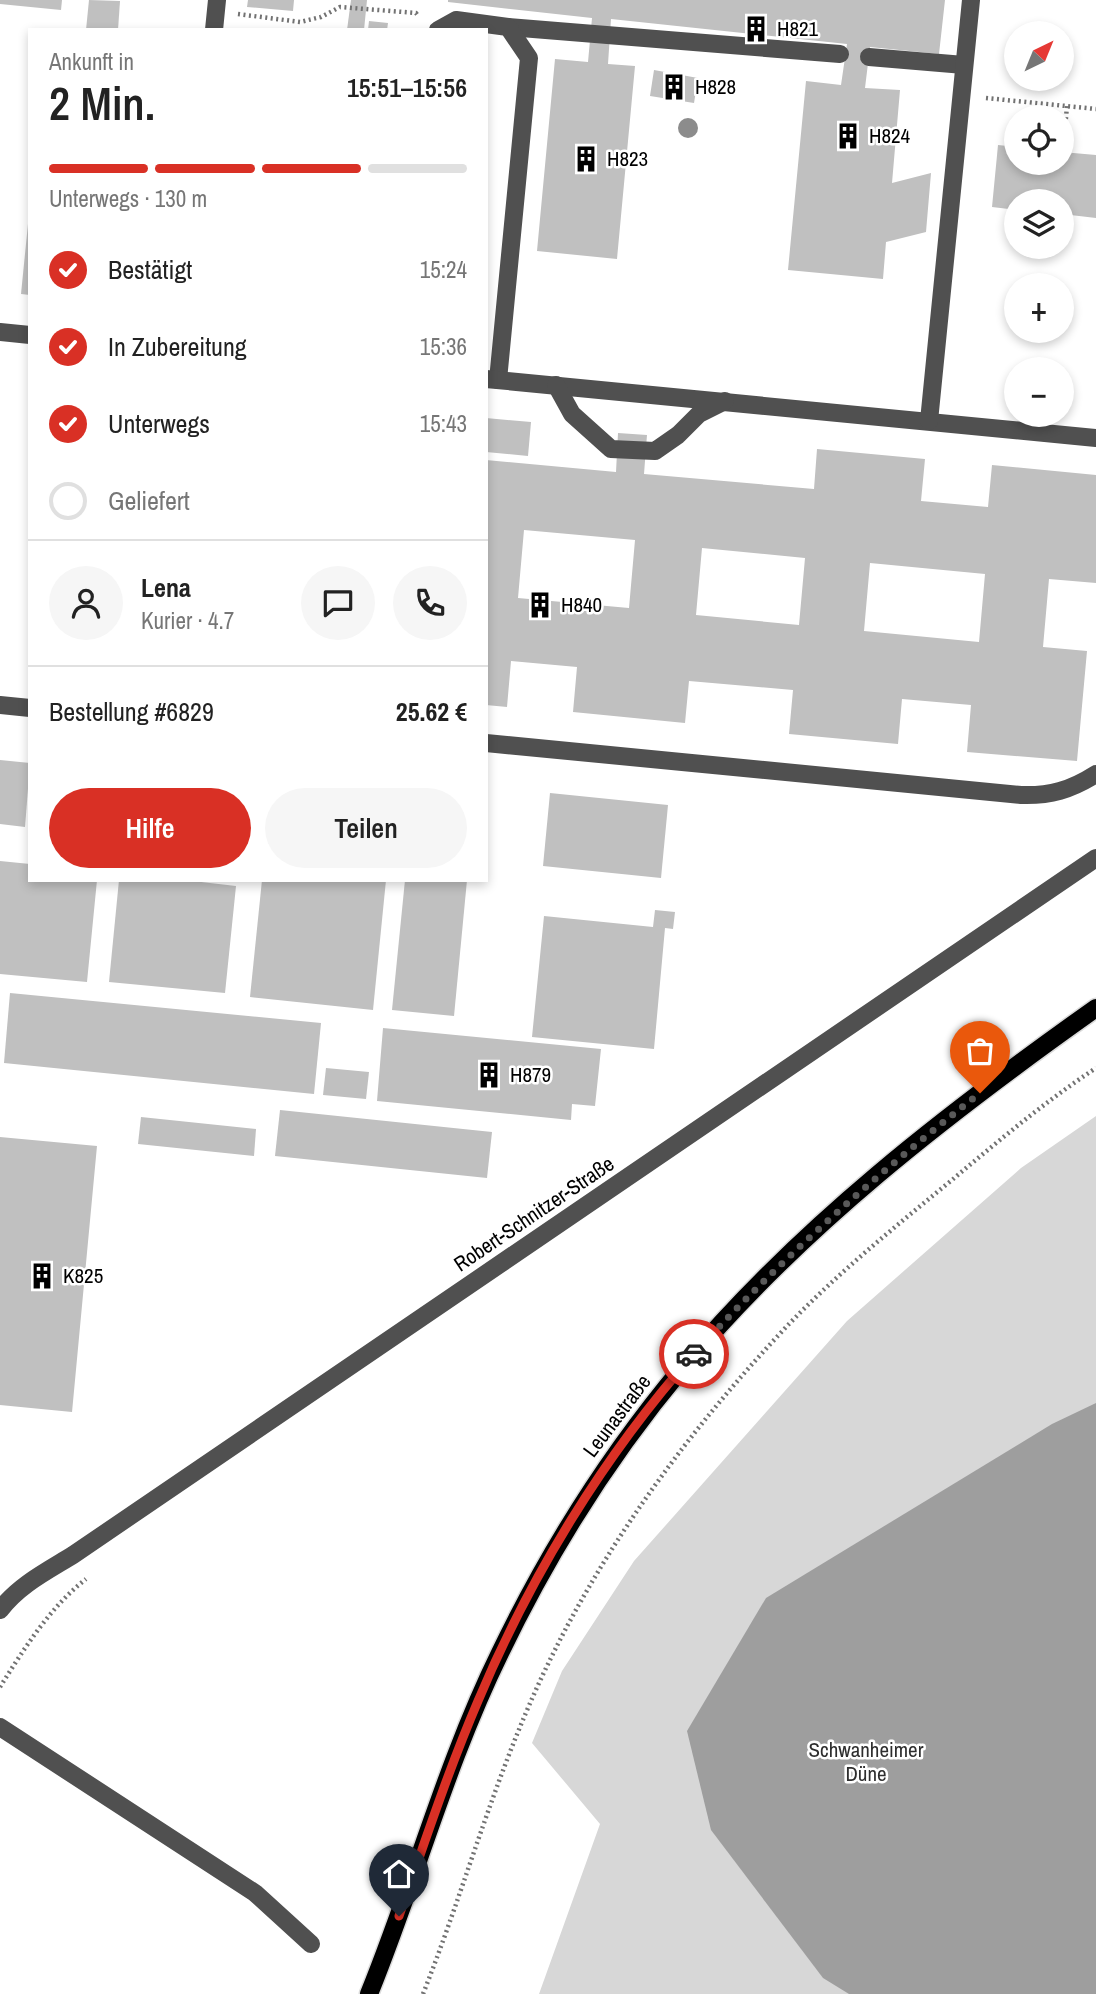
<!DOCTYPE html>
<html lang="de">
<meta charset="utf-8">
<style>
body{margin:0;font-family:"Archivo Narrow",sans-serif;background:#f6f6f6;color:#222;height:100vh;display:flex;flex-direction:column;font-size:26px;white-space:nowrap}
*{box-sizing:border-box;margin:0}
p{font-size:23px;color:#767676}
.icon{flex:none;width:38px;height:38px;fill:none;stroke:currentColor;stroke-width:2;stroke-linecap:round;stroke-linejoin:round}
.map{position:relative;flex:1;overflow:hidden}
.side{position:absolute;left:28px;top:28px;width:460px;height:854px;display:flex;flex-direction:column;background:#fff;border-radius:0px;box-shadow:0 4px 10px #0003}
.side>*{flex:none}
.needle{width:46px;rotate:43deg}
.controls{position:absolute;left:1004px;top:21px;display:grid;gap:14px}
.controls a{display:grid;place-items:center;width:70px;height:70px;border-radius:50%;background:#fff;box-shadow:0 4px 10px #0003;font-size:35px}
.pin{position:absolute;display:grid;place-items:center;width:60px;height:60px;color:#fff;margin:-72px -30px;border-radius:50% 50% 50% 0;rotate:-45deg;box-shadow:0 0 7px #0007}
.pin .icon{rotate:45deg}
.courier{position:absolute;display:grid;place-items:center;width:70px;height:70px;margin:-35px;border:5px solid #d93025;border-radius:50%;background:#fff;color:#222;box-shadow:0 2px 9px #0007}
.summary em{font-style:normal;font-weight:600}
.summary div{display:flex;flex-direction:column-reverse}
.summary{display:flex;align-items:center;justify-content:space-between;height:119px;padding:0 21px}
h1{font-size:46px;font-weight:600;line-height:52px}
.bar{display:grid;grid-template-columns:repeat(4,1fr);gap:10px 7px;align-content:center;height:84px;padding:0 21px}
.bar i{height:9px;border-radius:5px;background:#e0e0e0}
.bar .active{background:#d93025}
.bar p{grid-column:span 4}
.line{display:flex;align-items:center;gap:18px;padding:0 21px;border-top:2px solid #e0e0e0}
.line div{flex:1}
.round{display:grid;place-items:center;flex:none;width:74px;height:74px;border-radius:37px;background:#f6f6f6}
ol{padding:0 21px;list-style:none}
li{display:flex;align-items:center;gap:21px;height:77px}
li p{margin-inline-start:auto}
li .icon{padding:7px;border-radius:50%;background:#d93025;color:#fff;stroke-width:4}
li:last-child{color:#767676}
li i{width:38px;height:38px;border:4px solid #e0e0e0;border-radius:50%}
.cta{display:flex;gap:14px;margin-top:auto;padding:14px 21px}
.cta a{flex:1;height:80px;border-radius:42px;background:#d93025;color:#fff;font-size:28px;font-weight:600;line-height:80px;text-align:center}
.cta a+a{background:#f6f6f6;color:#222}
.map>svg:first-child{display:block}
</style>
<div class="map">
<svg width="1096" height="1994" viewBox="0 0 1096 1994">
<rect width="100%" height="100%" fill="#fff"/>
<!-- green -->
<polygon fill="#d7d7d7" points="1096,1116 1096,1994 539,1994 600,1824 532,1743 562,1671 634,1561 847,1321 1021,1168"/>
<!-- water -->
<polygon fill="#9e9e9e" points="1096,1403 1096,1994 849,1994 823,1978 711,1830 687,1731 766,1598 1052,1424"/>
<!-- building -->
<g fill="#c0c0c0" fill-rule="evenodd">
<polygon points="0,0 62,0 61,10 0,4"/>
<polygon points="89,0 120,1 118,30 86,30"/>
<polygon points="248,0 294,0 293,11 247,7"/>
<polygon points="351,0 367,0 364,30 347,30"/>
<polygon points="448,0 945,0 939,54 870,47 865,88 900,90 892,183 931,173 926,232 886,242 883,279 788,270 806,81 841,85 847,44 611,19 608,64 635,66 617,259 537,251 555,59 588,62 592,18 448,2"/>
<polygon points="369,21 388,23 387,30 368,30"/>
<polygon points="654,70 698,78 694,103 650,96"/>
<polygon points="998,145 1017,147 1017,163 1062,163 1062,152 1096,155 1096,218 1062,214 1062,201 1017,201 1017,210 992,207"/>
<polygon points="28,224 30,224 30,295 21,294"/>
<polygon points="486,418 531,422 528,456 486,452"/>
<path d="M618 433 647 435 644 474 814 489 817 449 925 459 921 501 988 507 992 465 1096 475V583L1049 579 1043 647 1087 651 1077 761 967 752 971 705 902 699 898 744 789 734 793 690 689 681 685 723 573 712 577 667 511 661 507 707 486 705V460L616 472ZM524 530 635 540 629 608 518 598ZM702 548 805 558 799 625 696 615ZM870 563 985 574 979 642 864 631Z"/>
<polygon points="0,760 30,763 25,827 0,824"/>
<polygon points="550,793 668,805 661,878 543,866"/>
<polygon points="0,861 30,864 30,880 97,880 87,982 0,974"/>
<polygon points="119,880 184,880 236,886 225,993 109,982"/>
<polygon points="262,880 386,880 373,1010 250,997"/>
<polygon points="405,880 467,880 454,1016 392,1010"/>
<polygon points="655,910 675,912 673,929 665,928 654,1049 532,1037 544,916 653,927"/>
<polygon points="10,993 321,1023 314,1094 4,1063"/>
<polygon points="383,1028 601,1049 595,1106 572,1104 571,1120 377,1101"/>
<polygon points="326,1068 369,1072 366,1099 323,1095"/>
<polygon points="280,1110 492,1132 487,1178 275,1156"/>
<polygon points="141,1117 256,1129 254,1156 138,1144"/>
<polygon points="0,1137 97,1146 72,1412 0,1405"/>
</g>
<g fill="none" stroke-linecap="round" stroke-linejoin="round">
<!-- major casing -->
<g stroke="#dbdbdb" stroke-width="21">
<path id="major" d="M369 1994C415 1881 446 1763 500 1653 549 1551 610 1454 683 1367 800 1227 948 1113 1096 1008"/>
</g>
<!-- path -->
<g stroke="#727272" stroke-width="4.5" stroke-dasharray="2 3.5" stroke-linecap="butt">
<polyline points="238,14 300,22 321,17 340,7 416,13 419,17"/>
<polyline points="986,98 1096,109"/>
<polyline points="1063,152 1067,106"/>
<path d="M0 1687C24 1649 50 1607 86 1579"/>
<path d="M423 1994C461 1898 489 1797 531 1701 592 1561 684 1435 789 1324 839 1272 896 1226 952 1180 998 1141 1046 1101 1096 1068"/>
</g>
<!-- minor -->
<g stroke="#505050" stroke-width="18">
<polyline points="508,27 840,54"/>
<polyline points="214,30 217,0"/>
<polyline points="438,30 456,20 508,27 529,58 498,380"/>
<polyline points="869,57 964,65"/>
<polyline points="0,332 30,335"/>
<polyline points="486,379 1096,438"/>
<polyline points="556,385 572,414 611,449 655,451 678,435 699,414 725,401"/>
<polyline points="929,421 971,0"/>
<polyline points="0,705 30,708"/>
<path d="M486 743 1021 795C1050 796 1071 790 1096 774"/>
<path d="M0 1610C19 1585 47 1571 73 1555L1096 858"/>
<polyline points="0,1727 255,1893 311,1944"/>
</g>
<!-- major -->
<use href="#major" stroke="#000" stroke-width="18"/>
</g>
<!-- trees -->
<circle fill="#8c8c8c" cx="688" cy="128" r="10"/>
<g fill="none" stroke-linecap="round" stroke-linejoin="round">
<!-- done -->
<path stroke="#595959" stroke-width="7" stroke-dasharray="0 12.6" d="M694 1354C781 1258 878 1173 980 1093"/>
<!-- route -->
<path stroke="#d93025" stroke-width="9" d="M399 1916C424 1844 448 1771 478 1701 530 1577 604 1455 694 1354"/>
</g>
<!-- icons -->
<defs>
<g id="building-bare" transform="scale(2.1)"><path d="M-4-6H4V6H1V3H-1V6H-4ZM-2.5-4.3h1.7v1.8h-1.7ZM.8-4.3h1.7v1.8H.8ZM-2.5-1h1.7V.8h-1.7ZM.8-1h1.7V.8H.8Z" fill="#000" stroke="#fff" stroke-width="2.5" paint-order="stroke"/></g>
</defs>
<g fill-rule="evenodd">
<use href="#building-bare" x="756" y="29"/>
<use href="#building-bare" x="674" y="87"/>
<use href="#building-bare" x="848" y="136"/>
<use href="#building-bare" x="586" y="159"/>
<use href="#building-bare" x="540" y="605"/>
<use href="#building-bare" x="489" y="1075"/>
<use href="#building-bare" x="42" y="1276"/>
</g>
<g text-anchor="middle" stroke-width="5" stroke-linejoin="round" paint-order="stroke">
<!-- poi labels -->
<g font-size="21" fill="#000" stroke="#fff" text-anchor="start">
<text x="777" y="36">H821</text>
<text x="695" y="94">H828</text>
<text x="869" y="143">H824</text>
<text x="607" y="166">H823</text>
<text x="561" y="612">H840</text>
<text x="510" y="1082">H879</text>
<text x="63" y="1283">K825</text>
</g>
<!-- street labels -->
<g font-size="21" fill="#000" stroke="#fff">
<text transform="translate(534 1214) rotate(-34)" y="7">Robert-Schnitzer-Straße</text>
<text transform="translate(617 1416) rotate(-53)" y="7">Leunastraße</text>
</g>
<!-- park labels -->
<g font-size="21" fill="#2e2e2e" stroke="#fff">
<text x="866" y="1757">Schwanheimer<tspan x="866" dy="24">Düne</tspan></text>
</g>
</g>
</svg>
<div class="controls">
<a><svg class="needle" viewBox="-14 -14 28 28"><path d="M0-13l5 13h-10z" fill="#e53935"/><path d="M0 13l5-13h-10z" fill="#767676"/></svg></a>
<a><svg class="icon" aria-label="locate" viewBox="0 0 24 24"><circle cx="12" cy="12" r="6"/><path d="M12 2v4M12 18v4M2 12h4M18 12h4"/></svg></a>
<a><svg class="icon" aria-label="layers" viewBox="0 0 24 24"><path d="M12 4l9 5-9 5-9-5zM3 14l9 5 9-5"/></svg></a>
<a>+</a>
<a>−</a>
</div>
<div class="pin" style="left:980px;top:1093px;background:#ea580c"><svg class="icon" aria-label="bag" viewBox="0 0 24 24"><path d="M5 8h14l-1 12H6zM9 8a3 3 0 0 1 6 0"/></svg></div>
<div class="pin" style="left:399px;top:1916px;background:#1f2937"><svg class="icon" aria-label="home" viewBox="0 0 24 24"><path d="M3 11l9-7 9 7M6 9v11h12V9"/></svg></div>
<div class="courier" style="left:694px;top:1354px"><svg class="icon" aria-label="car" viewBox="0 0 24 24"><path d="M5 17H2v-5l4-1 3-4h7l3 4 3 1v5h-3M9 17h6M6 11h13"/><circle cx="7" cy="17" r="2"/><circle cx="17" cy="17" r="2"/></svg></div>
<section class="side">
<div class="summary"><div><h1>2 Min.</h1><p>Ankunft in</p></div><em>15:51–15:56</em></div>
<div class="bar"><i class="active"></i><i class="active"></i><i class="active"></i><i></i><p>Unterwegs · 130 m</p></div>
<ol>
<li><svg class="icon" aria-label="check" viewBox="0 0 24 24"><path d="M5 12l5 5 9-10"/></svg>Bestätigt<p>15:24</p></li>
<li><svg class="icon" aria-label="check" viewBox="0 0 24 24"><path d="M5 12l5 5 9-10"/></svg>In Zubereitung<p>15:36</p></li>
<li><svg class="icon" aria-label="check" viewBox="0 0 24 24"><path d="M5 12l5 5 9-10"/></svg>Unterwegs<p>15:43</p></li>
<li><i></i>Geliefert</li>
</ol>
<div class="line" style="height:126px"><a class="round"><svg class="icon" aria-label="person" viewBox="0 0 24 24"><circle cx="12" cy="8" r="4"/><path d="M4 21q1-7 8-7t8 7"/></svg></a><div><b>Lena</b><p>Kurier · 4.7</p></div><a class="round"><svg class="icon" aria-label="chat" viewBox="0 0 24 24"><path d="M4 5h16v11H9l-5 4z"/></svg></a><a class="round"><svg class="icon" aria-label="phone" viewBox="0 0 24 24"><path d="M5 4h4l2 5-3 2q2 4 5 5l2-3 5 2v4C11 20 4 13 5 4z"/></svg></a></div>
<div class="line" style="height:91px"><div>Bestellung #6829</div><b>25.62 €</b></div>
<div class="cta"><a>Hilfe</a><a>Teilen</a></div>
</section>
</div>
